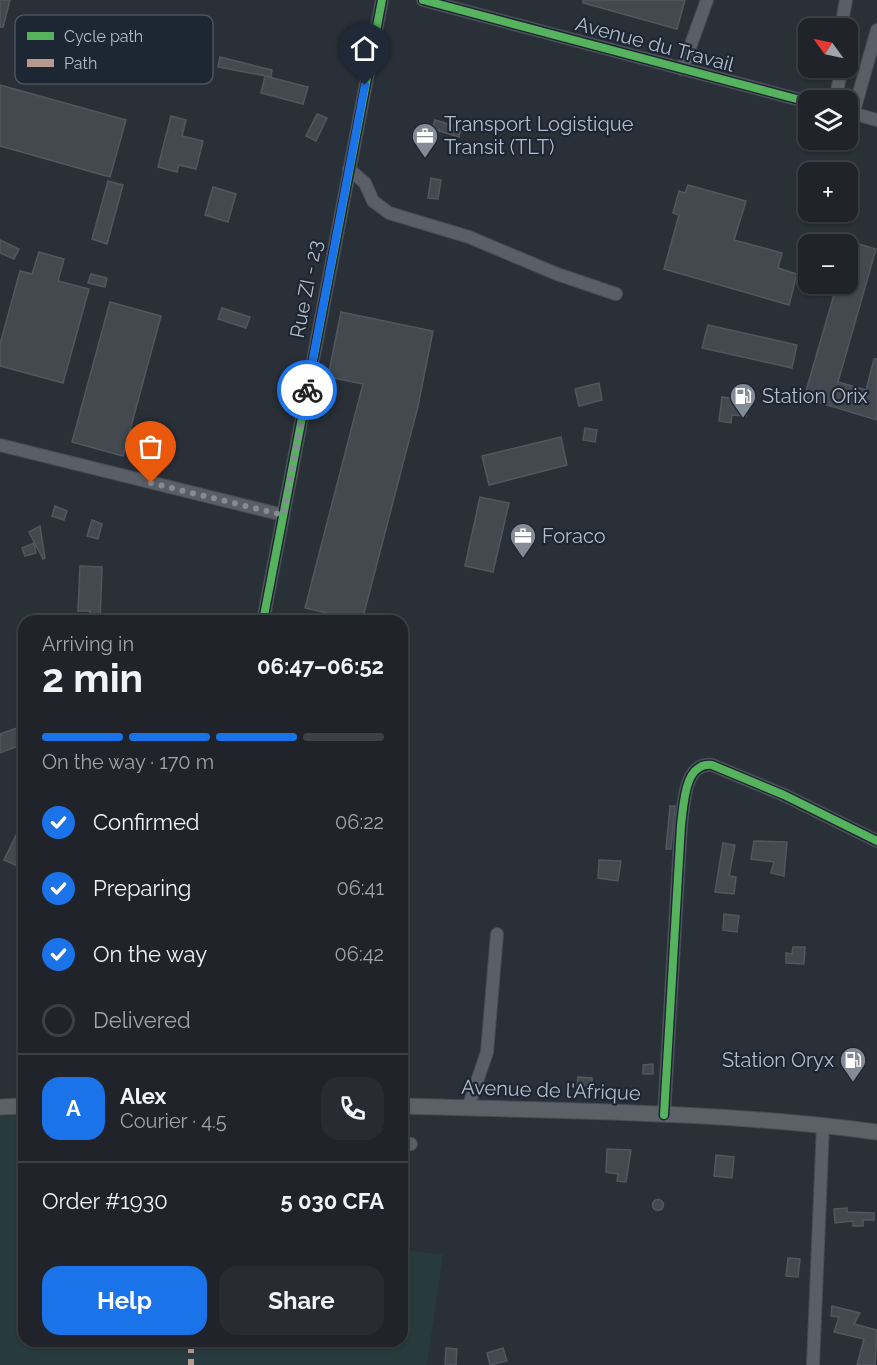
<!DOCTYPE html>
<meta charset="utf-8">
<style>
body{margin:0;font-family:Raleway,sans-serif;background:#282c32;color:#f1f3f6;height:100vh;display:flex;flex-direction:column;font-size:22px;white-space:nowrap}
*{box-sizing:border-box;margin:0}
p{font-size:20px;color:#a2a4a8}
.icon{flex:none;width:33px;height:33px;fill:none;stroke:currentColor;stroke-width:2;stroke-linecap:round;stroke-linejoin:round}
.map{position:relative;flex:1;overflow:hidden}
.drawer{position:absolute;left:18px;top:615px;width:390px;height:732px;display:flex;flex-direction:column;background:#20242a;border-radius:18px;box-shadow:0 2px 4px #0004,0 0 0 2px #3d4147}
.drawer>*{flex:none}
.needle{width:39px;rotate:303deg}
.tools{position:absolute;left:798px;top:18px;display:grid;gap:12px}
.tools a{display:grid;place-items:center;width:60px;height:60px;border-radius:12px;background:#20242a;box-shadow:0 2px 4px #0004,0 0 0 2px #3d4147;font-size:30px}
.pin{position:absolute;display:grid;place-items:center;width:51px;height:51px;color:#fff;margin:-62px -26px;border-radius:50% 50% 50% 0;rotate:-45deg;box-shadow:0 0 6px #0007}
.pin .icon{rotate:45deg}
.courier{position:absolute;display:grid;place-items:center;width:60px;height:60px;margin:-30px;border:4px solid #1a73e8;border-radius:50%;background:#fff;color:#222;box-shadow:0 2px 8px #0007}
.summary em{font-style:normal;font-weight:700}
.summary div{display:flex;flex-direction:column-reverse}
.summary{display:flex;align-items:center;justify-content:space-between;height:102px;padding:0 24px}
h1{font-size:39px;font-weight:700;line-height:45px}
.bar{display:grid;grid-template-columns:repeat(4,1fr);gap:9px 6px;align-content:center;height:72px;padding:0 24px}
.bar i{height:8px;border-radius:4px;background:#3d4147}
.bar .on{background:#1a73e8}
.bar p{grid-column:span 4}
.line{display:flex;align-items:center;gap:15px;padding:0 24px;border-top:2px solid #3d4147}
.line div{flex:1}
.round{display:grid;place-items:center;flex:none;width:63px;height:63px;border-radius:18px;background:#282c32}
ol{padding:0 24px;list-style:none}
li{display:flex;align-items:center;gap:18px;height:66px}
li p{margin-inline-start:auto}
li .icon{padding:6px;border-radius:50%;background:#1a73e8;color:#fff;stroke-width:4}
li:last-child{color:#a2a4a8}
li i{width:33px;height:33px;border:3px solid #3d4147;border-radius:50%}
.action{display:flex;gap:12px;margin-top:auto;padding:12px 24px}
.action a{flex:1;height:69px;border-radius:18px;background:#1a73e8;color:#fff;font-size:24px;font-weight:700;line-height:69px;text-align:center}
.action a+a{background:#282c32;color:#f1f3f6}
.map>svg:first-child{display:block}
</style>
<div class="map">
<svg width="877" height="1365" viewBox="0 0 877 1365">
<rect width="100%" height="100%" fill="#2a3038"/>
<!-- green -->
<polygon fill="#273a3e" points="24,1114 24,1341 402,1341 402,1249 443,1255 427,1365 0,1365 0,1116"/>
<!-- building -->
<g fill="#444950" stroke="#52575f" stroke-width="1.5">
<polygon points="0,0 10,0 3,27 0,27"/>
<polygon points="583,0 685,0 677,29 583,3"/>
<polygon points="220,57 272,70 271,77 218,67"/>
<polygon points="265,76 308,87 303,104 261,93"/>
<polygon points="0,85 126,120 110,177 0,146"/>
<polygon points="317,114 327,118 316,141 306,136"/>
<polygon points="171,116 186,120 182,136 203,141 196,169 179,165 177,172 158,167"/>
<polygon points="435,120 461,128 459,137 432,129"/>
<polygon points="431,178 441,180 438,199 428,198"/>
<polygon points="108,181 123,185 107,244 92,239"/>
<polygon points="688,185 746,201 734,240 782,253 778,268 797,274 789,305 664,269 679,215 673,213 679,191 685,193"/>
<polygon points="213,187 236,194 228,222 205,215"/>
<polygon points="0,240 19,249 14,259 0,253"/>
<polygon points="848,241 876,249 838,382 866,390 874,359 877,359 877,420 804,398 837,284 848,284"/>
<polygon points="39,252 64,259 58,281 89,289 63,383 0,366 0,344 20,271 32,274"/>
<polygon points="91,274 107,278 105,287 88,283"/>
<polygon points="110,302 161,316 123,456 72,442"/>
<polygon points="222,308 250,317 246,328 218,319"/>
<polygon points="341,312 433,331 418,406 362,621 305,608 363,384 328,377"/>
<polygon points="708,325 797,345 792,368 702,348"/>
<polygon points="599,383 602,400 579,406 575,389"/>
<polygon points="722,397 748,401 746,416 732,415 731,423 719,421"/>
<polygon points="585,428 597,430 595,442 583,440"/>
<polygon points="561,437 567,465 489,485 482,456"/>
<polygon points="480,497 509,503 493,572 465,566"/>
<polygon points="55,506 67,511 64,520 52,516"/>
<polygon points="92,520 102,524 98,539 87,536"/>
<polygon points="40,526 45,558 43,559 29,532"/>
<polygon points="34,543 36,553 25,556 22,548"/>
<polygon points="80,566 102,567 100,621 89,621 90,611 78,611"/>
<polygon points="17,728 23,744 0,753 0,734"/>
<polygon points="670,806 675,806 671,849 666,849"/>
<polygon points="24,819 24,869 4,860"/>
<polygon points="754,841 787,842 784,876 771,873 774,862 751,859"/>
<polygon points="723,843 735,845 729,876 736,877 734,894 715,892"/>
<polygon points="599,860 621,861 618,881 598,878"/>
<polygon points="724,914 739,916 737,932 723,930"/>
<polygon points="793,947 805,947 804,964 786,963 786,953 792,954"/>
<polygon points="653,1064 653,1074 643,1074 643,1065"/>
<polygon points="578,1077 592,1078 592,1091 577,1090"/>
<polygon points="607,1149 631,1150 626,1182 617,1181 618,1174 606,1172"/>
<polygon points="716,1155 734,1157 732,1178 714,1176"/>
<circle cx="658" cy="1205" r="5.5"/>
<polygon points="847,1208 847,1212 874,1213 874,1220 863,1220 863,1226 853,1226 853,1221 835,1223 834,1209"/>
<polygon points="788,1258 800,1259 798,1277 786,1276"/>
<polygon points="832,1306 860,1313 854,1324 877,1330 875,1365 857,1365 864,1339 834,1332 839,1317 831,1316"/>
<polygon points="446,1348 457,1349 456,1365 445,1365"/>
<polygon points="503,1348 507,1361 490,1365 487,1353"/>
</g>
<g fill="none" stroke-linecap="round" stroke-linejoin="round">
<!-- minor casing -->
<g stroke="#484c53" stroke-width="14">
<g id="minor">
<polyline points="423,0 808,102"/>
<polyline points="841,28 846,0"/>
<polyline points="682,69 707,0"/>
<polyline points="835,100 842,68"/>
<polyline points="848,112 877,120"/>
<polyline points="853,114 877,30"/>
<polyline points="349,169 365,183 373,201 389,213 469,237 557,274 616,294"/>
<polyline points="0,445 283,515"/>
<polyline points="263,621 382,0"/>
<polyline points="468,1108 487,1052 497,934"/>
<path d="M664 1115 681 825C684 804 684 762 712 765L784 795 877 841"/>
<polyline points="402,1143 411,1144"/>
<polyline points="813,1365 823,1125"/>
</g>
</g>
<!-- major casing -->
<g stroke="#484c55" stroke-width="17">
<g id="major">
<path d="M402 1106C560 1111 720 1111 877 1132"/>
<polyline points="0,1107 24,1106"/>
</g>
</g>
<!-- minor -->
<use href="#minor" stroke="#5a5e66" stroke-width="12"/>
<!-- major -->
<use href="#major" stroke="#5c6168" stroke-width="15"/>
<!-- quiet -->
<polyline stroke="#b69a8f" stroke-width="6" stroke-dasharray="12 6" stroke-linecap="butt" points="191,1341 191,1365"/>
<!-- cycleway casing -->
<g stroke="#1d2633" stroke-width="11">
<g id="cycleway">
<polyline points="423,0 808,102"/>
<polyline points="263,621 382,0"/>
<path d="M664 1115 681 825C684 804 684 762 712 765L784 795 877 841"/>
</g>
</g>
<!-- cycleway -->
<use href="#cycleway" stroke="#56b35d" stroke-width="8"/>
</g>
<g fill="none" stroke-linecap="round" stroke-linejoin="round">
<!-- done -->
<polyline stroke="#848b96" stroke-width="6" stroke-dasharray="0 10.8" points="151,483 283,515 307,390"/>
<!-- route -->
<polyline stroke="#1a73e8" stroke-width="8" points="307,390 365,85"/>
</g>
<!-- icons -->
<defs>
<g id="office-pin" transform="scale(1.35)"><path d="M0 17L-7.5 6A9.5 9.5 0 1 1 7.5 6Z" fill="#848b96" stroke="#1d2633"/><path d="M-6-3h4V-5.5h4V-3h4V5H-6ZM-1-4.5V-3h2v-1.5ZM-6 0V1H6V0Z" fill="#fff"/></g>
<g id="fuel-pin" transform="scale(1.35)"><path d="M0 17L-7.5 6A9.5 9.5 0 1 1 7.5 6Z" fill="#848b96" stroke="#1d2633"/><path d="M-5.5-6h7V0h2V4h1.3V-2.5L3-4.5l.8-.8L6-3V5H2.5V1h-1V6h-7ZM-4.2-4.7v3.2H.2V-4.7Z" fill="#fff"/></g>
</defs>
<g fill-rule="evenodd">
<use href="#office-pin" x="425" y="136"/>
<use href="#fuel-pin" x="743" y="396"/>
<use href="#office-pin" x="523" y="536"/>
<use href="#fuel-pin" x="853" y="1060"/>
</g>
<g text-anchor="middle" stroke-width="4.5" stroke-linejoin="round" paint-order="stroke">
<!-- street labels -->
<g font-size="20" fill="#b4bcc9" stroke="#1d2633">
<text transform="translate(655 44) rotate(15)" y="7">Avenue du Travail</text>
<text transform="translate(306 289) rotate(-79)" y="7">Rue ZI - 23</text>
<text transform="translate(551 1090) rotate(2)" y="7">Avenue de l'Afrique</text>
</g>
<!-- poi labels -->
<g font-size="20" fill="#b4bcc9" stroke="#1d2633" text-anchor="start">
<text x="444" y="131">Transport Logistique<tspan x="444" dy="23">Transit (TLT)</tspan></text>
<text x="762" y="403">Station Orix</text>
<text x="542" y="543">Foraco</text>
<text x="834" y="1067" text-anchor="end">Station Oryx</text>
</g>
</g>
<!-- legend -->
<rect x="15" y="15" width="198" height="69" rx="9" fill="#1d2633" stroke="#4a5360" stroke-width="1.5"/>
<rect x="27" y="32" width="27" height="8" fill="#56b35d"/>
<rect x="27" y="59" width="27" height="8" fill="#b69a8f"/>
<g font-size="16" fill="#b4bcc9">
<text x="64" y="42">Cycle path</text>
<text x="64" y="69">Path</text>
</g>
</svg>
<div class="tools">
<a><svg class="needle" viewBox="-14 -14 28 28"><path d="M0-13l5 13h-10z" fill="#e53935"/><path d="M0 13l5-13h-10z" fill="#a2a4a8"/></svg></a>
<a><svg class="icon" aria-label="layers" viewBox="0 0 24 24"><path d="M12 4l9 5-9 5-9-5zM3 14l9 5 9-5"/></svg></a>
<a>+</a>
<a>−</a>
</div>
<div class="pin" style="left:151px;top:483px;background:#ea580c"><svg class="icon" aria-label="bag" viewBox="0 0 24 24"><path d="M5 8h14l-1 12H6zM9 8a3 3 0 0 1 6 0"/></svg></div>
<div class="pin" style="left:365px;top:85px;background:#1f2937"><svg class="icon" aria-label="home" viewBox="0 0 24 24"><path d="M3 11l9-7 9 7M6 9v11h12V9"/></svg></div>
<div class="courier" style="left:307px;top:390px"><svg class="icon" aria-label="bike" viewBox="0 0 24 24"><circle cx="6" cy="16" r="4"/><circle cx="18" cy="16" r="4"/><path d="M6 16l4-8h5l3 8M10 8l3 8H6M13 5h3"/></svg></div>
<section class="drawer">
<div class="summary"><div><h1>2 min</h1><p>Arriving in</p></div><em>06:47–06:52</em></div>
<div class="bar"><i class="on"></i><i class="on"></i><i class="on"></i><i></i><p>On the way · 170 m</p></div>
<ol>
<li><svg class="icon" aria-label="check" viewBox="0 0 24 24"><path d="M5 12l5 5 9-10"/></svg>Confirmed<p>06:22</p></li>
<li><svg class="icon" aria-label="check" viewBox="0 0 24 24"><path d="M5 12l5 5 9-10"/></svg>Preparing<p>06:41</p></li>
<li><svg class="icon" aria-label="check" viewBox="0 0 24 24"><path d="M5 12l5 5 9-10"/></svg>On the way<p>06:42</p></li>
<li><i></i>Delivered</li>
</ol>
<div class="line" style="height:108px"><b class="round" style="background:#1a73e8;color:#fff">A</b><div><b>Alex</b><p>Courier · 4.5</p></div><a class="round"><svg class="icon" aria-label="phone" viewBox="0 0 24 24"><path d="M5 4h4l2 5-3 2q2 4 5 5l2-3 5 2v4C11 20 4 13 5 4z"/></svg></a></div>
<div class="line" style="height:78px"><div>Order #1930</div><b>5 030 CFA</b></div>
<div class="action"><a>Help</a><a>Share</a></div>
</section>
</div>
